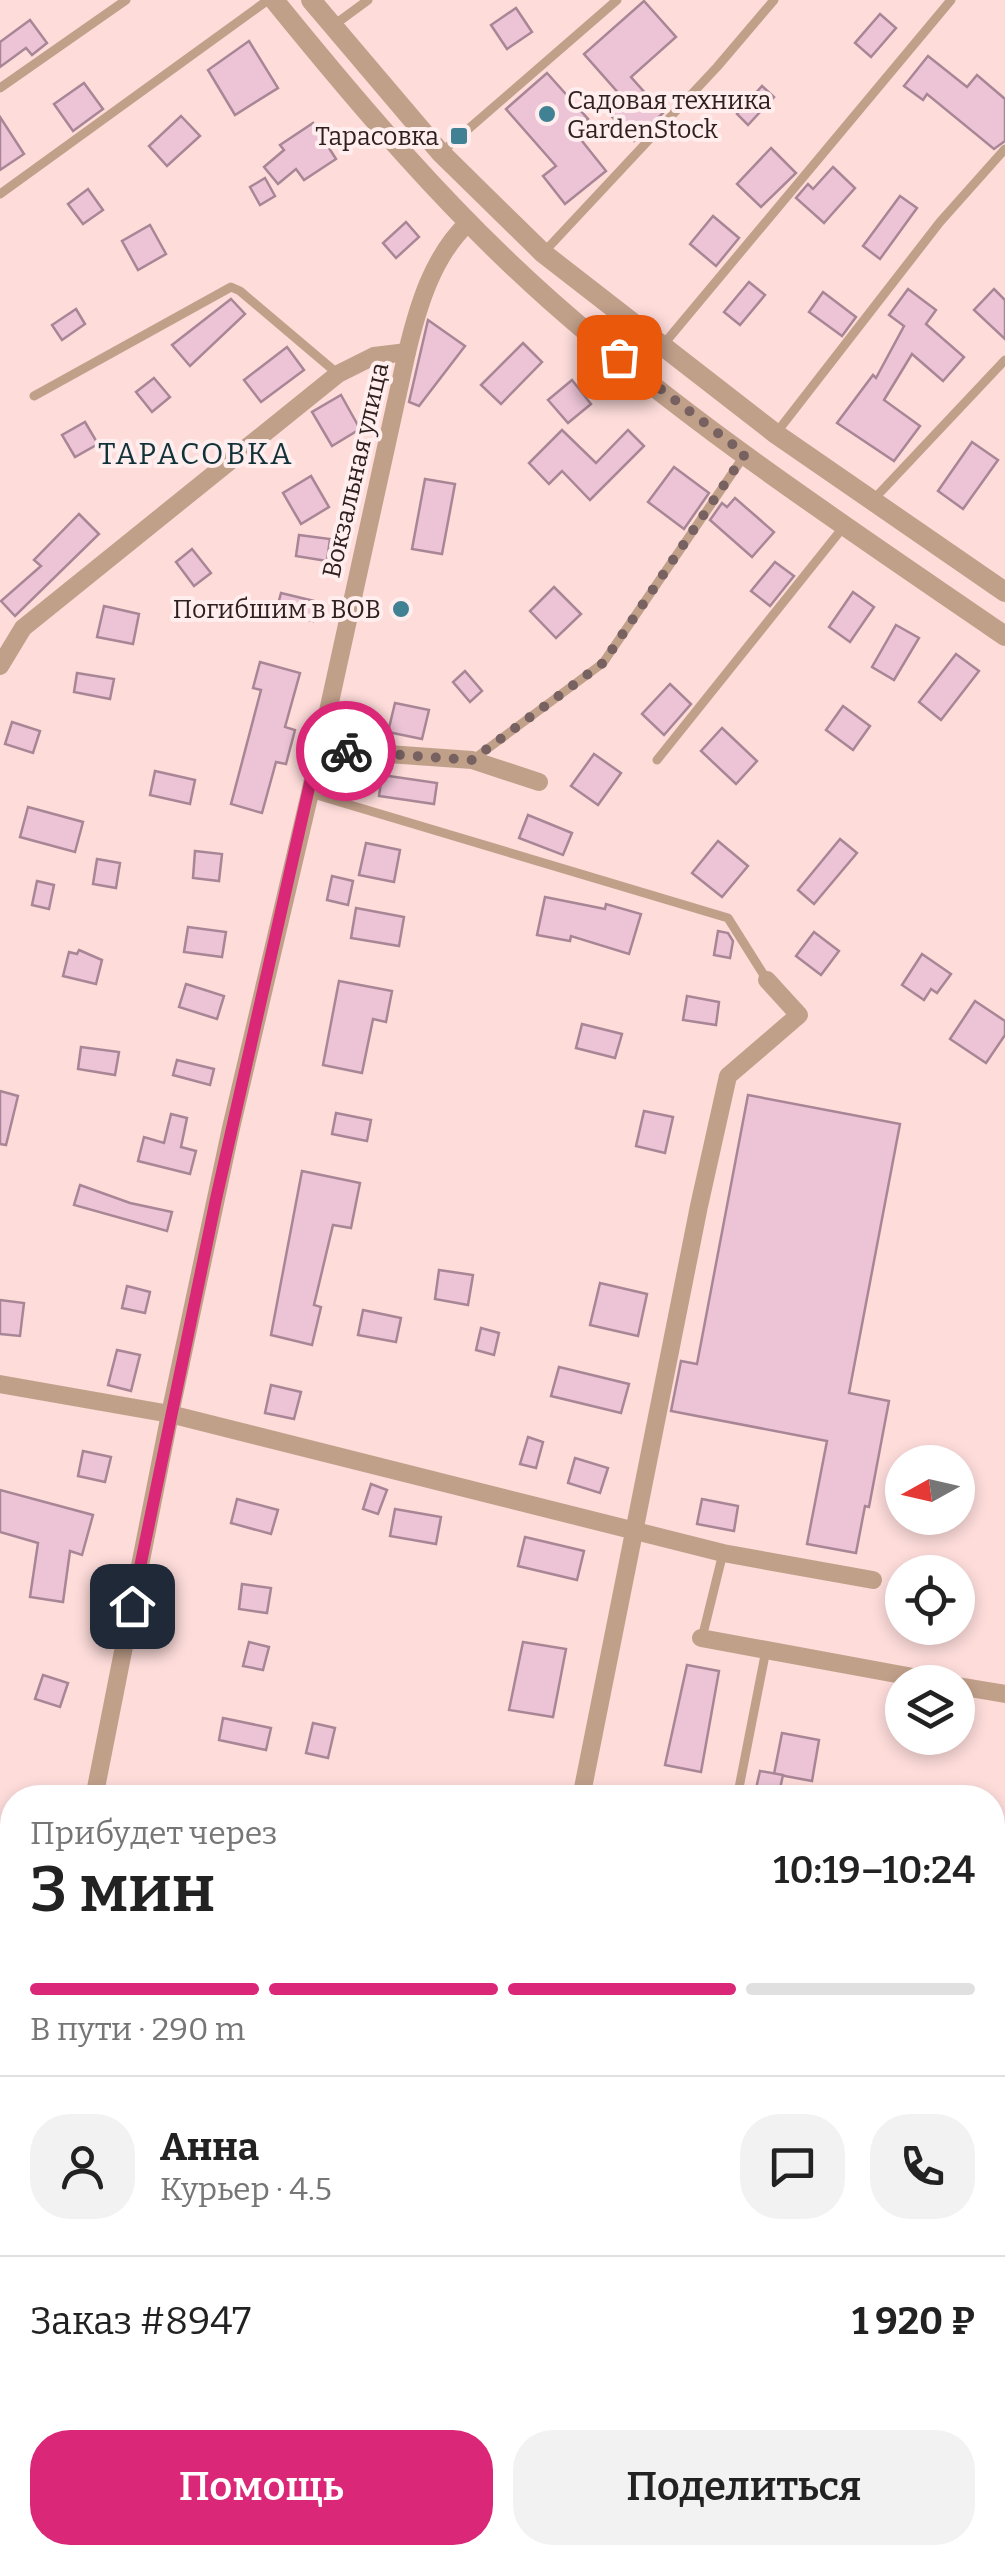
<!DOCTYPE html>
<html lang="ru">
<meta charset="utf-8">
<style>
body{margin:0;font-family:Bitter,serif;background:#f2f2f2;color:#222;height:100vh;display:flex;flex-direction:column;font-size:38px;white-space:nowrap}
*{box-sizing:border-box;margin:0}
p{font-size:32px;color:#767676}
.icon{flex:none;width:55px;height:55px;fill:none;stroke:currentColor;stroke-width:2;stroke-linecap:round;stroke-linejoin:round}
.map{position:relative;flex:1;overflow:hidden}
.details{position:absolute;left:0px;top:1785px;width:1005px;height:780px;display:flex;flex-direction:column;background:#fff;border-radius:40px 40px 0 0;box-shadow:0 5px 15px #0003}
.details>*{flex:none}
.needle{width:65px;rotate:262deg}
.fabs{position:absolute;left:885px;top:1445px;display:grid;gap:20px}
.fabs a{display:grid;place-items:center;width:90px;height:90px;border-radius:50%;background:#fff;box-shadow:0 5px 15px #0003;font-size:50px}
.pin{position:absolute;display:grid;place-items:center;width:85px;height:85px;color:#fff;margin:-42px;border-radius:20px;box-shadow:0 5px 15px #0006}
.courier{position:absolute;display:grid;place-items:center;width:100px;height:100px;margin:-50px;border:8px solid #db2777;border-radius:50%;background:#fff;color:#222;box-shadow:0 2px 12px #0007}
.summary em{font-style:normal;font-weight:600}
.summary div{display:flex;flex-direction:column-reverse}
.summary{display:flex;align-items:center;justify-content:space-between;height:170px;padding:0 30px}
h1{font-size:65px;font-weight:600;line-height:75px}
.bar{display:grid;grid-template-columns:repeat(4,1fr);gap:15px 10px;align-content:center;height:120px;padding:0 30px}
.bar i{height:12px;border-radius:8px;background:#e0e0e0}
.bar .current{background:#db2777}
.bar p{grid-column:span 4}
.line{display:flex;align-items:center;gap:25px;padding:0 30px;border-top:2px solid #e0e0e0}
.line div{flex:1}
.round{display:grid;place-items:center;flex:none;width:105px;height:105px;border-radius:40px;background:#f2f2f2}
.button{display:flex;gap:20px;margin-top:auto;padding:20px 30px}
.button a{flex:1;height:115px;border-radius:40px;background:#db2777;color:#fff;font-size:40px;font-weight:600;line-height:115px;text-align:center}
.button a+a{background:#f2f2f2;color:#222}
.map>svg:first-child{display:block}
</style>
<div class="map">
<svg width="1005" height="2565" viewBox="0 0 1005 2565">
<rect width="100%" height="100%" fill="#fddcda"/>
<!-- building -->
<g fill="#ecc4d6" stroke="#a88695" stroke-width="2.5">
<polygon points="644,1 676,37 631,77 663,113 634,141 606,110 621,96 584,54"/>
<polygon points="516,8 532,32 507,49 491,25"/>
<polygon points="880,14 896,28 871,57 855,43"/>
<polygon points="30,20 47,43 32,55 26,48 0,67 0,42"/>
<polygon points="249,41 278,88 235,115 208,70"/>
<polygon points="928,56 967,87 977,75 1005,99 1005,141 994,149 927,94 923,100 904,86"/>
<polygon points="547,73 588,119 574,131 606,171 565,204 543,176 556,166 506,109"/>
<polygon points="84,83 103,109 73,131 54,104"/>
<polygon points="762,86 774,97 748,125 737,114"/>
<polygon points="181,116 200,136 167,166 149,146"/>
<polygon points="0,117 24,154 0,170"/>
<polygon points="313,123 336,159 304,180 296,169 278,184 264,167 284,150 280,145"/>
<polygon points="771,148 796,173 761,207 737,184"/>
<polygon points="833,167 855,188 824,223 796,198 808,184 813,189"/>
<polygon points="265,178 275,196 260,205 250,187"/>
<polygon points="88,189 103,210 83,224 68,204"/>
<polygon points="900,196 917,208 880,259 863,246"/>
<polygon points="713,216 739,238 716,266 690,244"/>
<polygon points="406,222 419,237 396,258 383,243"/>
<polygon points="150,225 166,254 138,270 122,241"/>
<polygon points="749,282 765,295 740,325 724,312"/>
<polygon points="908,289 936,310 926,324 964,357 943,381 912,354 884,400 920,426 894,461 837,423 873,375 876,378 904,326 889,315"/>
<polygon points="994,289 1005,300 1005,339 974,310"/>
<polygon points="823,292 856,317 842,336 809,312"/>
<polygon points="231,299 245,314 190,366 172,345"/>
<polygon points="76,309 85,324 62,340 52,325"/>
<polygon points="428,320 465,346 419,406 409,402"/>
<polygon points="523,343 542,362 501,404 481,385"/>
<polygon points="287,347 304,370 261,402 244,380"/>
<polygon points="154,378 170,397 152,412 136,392"/>
<polygon points="572,380 591,404 568,423 548,400"/>
<polygon points="341,395 360,429 332,446 312,412"/>
<polygon points="85,422 98,444 75,457 62,435"/>
<polygon points="562,430 596,463 628,430 644,446 590,500 562,471 549,484 529,463"/>
<polygon points="972,442 998,460 963,509 938,491"/>
<polygon points="674,467 709,493 684,529 648,502"/>
<polygon points="311,476 329,507 301,524 283,493"/>
<polygon points="425,479 455,484 442,554 412,549"/>
<polygon points="735,498 774,532 752,557 710,520 722,503 727,507"/>
<polygon points="79,514 99,534 15,616 1,601 41,566 34,560"/>
<polygon points="299,535 330,539 327,561 296,556"/>
<polygon points="192,549 211,573 194,586 176,562"/>
<polygon points="775,562 794,576 770,606 751,591"/>
<polygon points="554,587 581,614 556,638 530,611"/>
<polygon points="853,592 874,607 850,642 829,627"/>
<polygon points="281,593 318,602 313,621 276,612"/>
<polygon points="104,606 139,614 133,644 97,637"/>
<polygon points="896,625 919,638 894,680 872,667"/>
<polygon points="956,654 979,671 941,720 919,702"/>
<polygon points="260,662 300,673 285,727 295,730 286,764 276,762 262,813 231,804 261,690 253,688"/>
<polygon points="465,671 482,691 470,702 453,682"/>
<polygon points="77,673 114,679 110,699 74,692"/>
<polygon points="670,684 691,704 664,735 642,714"/>
<polygon points="395,703 429,710 422,739 388,732"/>
<polygon points="843,706 870,726 853,750 826,730"/>
<polygon points="12,722 40,731 33,753 5,744"/>
<polygon points="722,728 757,761 736,784 701,751"/>
<polygon points="594,754 621,773 598,805 571,786"/>
<polygon points="155,771 195,780 190,804 150,795"/>
<polygon points="382,775 437,783 434,804 379,796"/>
<polygon points="28,807 83,822 75,852 20,837"/>
<polygon points="528,815 572,833 563,855 519,838"/>
<polygon points="840,839 857,853 814,904 798,890"/>
<polygon points="718,841 748,866 722,897 692,873"/>
<polygon points="366,843 400,850 394,882 359,875"/>
<polygon points="195,851 222,854 219,881 193,878"/>
<polygon points="97,859 120,863 116,888 93,884"/>
<polygon points="332,876 353,881 348,905 327,900"/>
<polygon points="37,881 54,885 49,909 32,905"/>
<polygon points="545,897 605,909 606,904 641,914 629,954 571,936 570,941 537,935"/>
<polygon points="356,908 404,917 399,946 351,938"/>
<polygon points="188,927 226,932 222,957 184,952"/>
<polygon points="718,931 728,933 733,941 730,958 714,955"/>
<polygon points="814,932 839,951 821,975 796,956"/>
<polygon points="79,950 102,960 96,984 63,976 69,952 77,954"/>
<polygon points="922,954 951,974 937,993 931,989 924,1000 902,985"/>
<polygon points="339,981 392,991 386,1022 373,1019 362,1073 323,1065"/>
<polygon points="186,984 224,996 217,1019 179,1007"/>
<polygon points="687,996 719,1002 716,1025 683,1020"/>
<polygon points="975,1001 1005,1021 1005,1035 986,1063 950,1039"/>
<polygon points="582,1024 622,1034 615,1058 576,1048"/>
<polygon points="81,1047 119,1052 115,1075 78,1069"/>
<polygon points="177,1060 214,1069 210,1085 173,1075"/>
<polygon points="0,1091 18,1096 6,1145 0,1144"/>
<polygon points="748,1095 900,1124 849,1393 889,1401 869,1507 865,1506 856,1553 807,1544 827,1441 671,1411 681,1361 697,1364"/>
<polygon points="644,1111 673,1117 665,1153 636,1146"/>
<polygon points="336,1113 371,1120 367,1141 332,1134"/>
<polygon points="171,1114 187,1118 181,1147 196,1151 190,1174 138,1161 144,1137 164,1143"/>
<polygon points="302,1171 360,1183 351,1228 333,1225 314,1305 321,1307 312,1345 271,1335"/>
<polygon points="80,1185 130,1203 172,1212 167,1231 74,1205"/>
<polygon points="439,1270 473,1275 468,1305 435,1299"/>
<polygon points="600,1283 647,1294 638,1336 590,1325"/>
<polygon points="127,1286 150,1292 145,1313 122,1308"/>
<polygon points="0,1300 24,1303 20,1336 0,1334"/>
<polygon points="363,1310 401,1318 396,1342 358,1335"/>
<polygon points="481,1328 499,1333 494,1355 476,1350"/>
<polygon points="117,1350 140,1355 131,1391 108,1385"/>
<polygon points="559,1367 629,1384 621,1413 551,1396"/>
<polygon points="271,1385 301,1392 294,1419 265,1413"/>
<polygon points="528,1437 543,1442 536,1468 520,1464"/>
<polygon points="83,1451 111,1457 105,1482 78,1476"/>
<polygon points="575,1458 608,1468 600,1493 568,1483"/>
<polygon points="371,1484 387,1490 378,1514 363,1509"/>
<polygon points="0,1490 93,1515 82,1555 70,1551 63,1602 30,1597 38,1543 0,1532"/>
<polygon points="237,1499 278,1510 271,1534 231,1523"/>
<polygon points="702,1499 738,1506 734,1531 697,1524"/>
<polygon points="395,1509 441,1517 436,1544 390,1536"/>
<polygon points="525,1537 584,1551 577,1580 518,1566"/>
<polygon points="242,1584 271,1588 267,1613 239,1609"/>
<polygon points="249,1642 269,1647 263,1670 243,1666"/>
<polygon points="523,1642 566,1649 553,1717 509,1710"/>
<polygon points="687,1665 719,1671 701,1772 665,1765"/>
<polygon points="43,1675 68,1683 60,1707 35,1699"/>
<polygon points="223,1718 271,1728 266,1750 219,1740"/>
<polygon points="313,1723 335,1728 328,1758 306,1753"/>
<polygon points="782,1733 819,1740 812,1781 774,1774"/>
<polygon points="760,1771 783,1775 778,1798 755,1793"/>
</g>
<g fill="none" stroke-linecap="round" stroke-linejoin="round">
<!-- service -->
<g stroke="#c1a08a" stroke-width="9">
<polyline points="334,25 368,0"/>
<polyline points="0,88 126,0"/>
<polyline points="443,151 617,0"/>
<polyline points="0,194 268,0"/>
<polyline points="545,251 717,67 774,0"/>
<polyline points="663,345 951,0"/>
<polyline points="34,396 231,287 240,291 338,374"/>
<polyline points="777,432 940,222 1005,149"/>
<polyline points="874,499 1005,360"/>
<polyline points="475,758 603,663 744,456"/>
<polyline points="657,760 845,525"/>
<polyline points="310,793 728,918 767,980"/>
<polyline points="702,1638 723,1553"/>
<polyline points="737,1798 766,1650"/>
<polyline points="992,2082 1005,2023"/>
<polyline points="684,2552 746,2565"/>
<polyline points="582,2565 585,2552"/>
<polyline points="891,2565 893,2552"/>
</g>
<!-- minor -->
<g stroke="#c1a08a" stroke-width="18">
<polyline points="0,666 23,628 338,374 374,356 407,352"/>
<polyline points="318,749 472,760 539,782"/>
<polyline points="0,1384 170,1414 723,1553 873,1580"/>
<polyline points="701,1638 940,1682"/>
<polyline points="958,1686 1005,1694"/>
<path d="M94 1798 170 1414 231 1128 310 793 407 352C418 306 433 255 469 222"/>
<polyline points="581,1798 699,1206 728,1076 799,1015 767,980"/>
<polyline points="0,2273 12,2209"/>
<polyline points="425,2565 428,2552"/>
</g>
<!-- tertiary -->
<g stroke="#c1a08a" stroke-width="20">
<path d="M274 0C360 106 449 211 552 302 692 426 851 530 1005 636"/>
<polyline points="311,0 440,152 543,253 776,434 1005,592"/>
</g>
</g>
<g fill="none" stroke-linecap="round" stroke-linejoin="round">
<!-- done -->
<polyline stroke="#776261" stroke-width="10" stroke-dasharray="0 18" points="346,751 472,760 603,663 745,454 619,357"/>
<!-- route -->
<polyline stroke="#db2777" stroke-width="12" points="132,1606 216,1199 318,748 346,751"/>
</g>
<!-- markers -->
<g fill="#408193" stroke="#ffeeed" stroke-width="4">
<circle cx="547" cy="114" r="10"/>
<rect x="449" y="126" width="20" height="20" rx="5"/>
<circle cx="401" cy="609" r="10"/>
</g>
<g text-anchor="middle" stroke-width="8" stroke-linejoin="round" paint-order="stroke">
<!-- poi labels -->
<g font-size="25" fill="#2f2020" stroke="#ffeeed" text-anchor="end">
<text x="567" y="109" text-anchor="start">Садовая техника<tspan x="567" dy="29">GardenStock</tspan></text>
<text x="439" y="145">Тарасовка</text>
<text x="381" y="618">Погибшим в ВОВ</text>
</g>
<!-- street labels -->
<g font-size="25" fill="#2f2020" stroke="#ffeeed">
<text transform="translate(355 470) rotate(-77)" y="9">Вокзальная улица</text>
</g>
<!-- quarter labels -->
<g font-size="30" letter-spacing="2.5" fill="#12323a" stroke="#ffeeed">
<text x="196" y="464">ТАРАСОВКА</text>
</g>
</g>
</svg>
<div class="fabs">
<a><svg class="needle" viewBox="-14 -14 28 28"><path d="M0-13l5 13h-10z" fill="#e53935"/><path d="M0 13l5-13h-10z" fill="#767676"/></svg></a>
<a><svg class="icon" aria-label="locate" viewBox="0 0 24 24"><circle cx="12" cy="12" r="6"/><path d="M12 2v4M12 18v4M2 12h4M18 12h4"/></svg></a>
<a><svg class="icon" aria-label="layers" viewBox="0 0 24 24"><path d="M12 4l9 5-9 5-9-5zM3 14l9 5 9-5"/></svg></a>
</div>
<div class="pin" style="left:619px;top:357px;background:#ea580c"><svg class="icon" aria-label="bag" viewBox="0 0 24 24"><path d="M5 8h14l-1 12H6zM9 8a3 3 0 0 1 6 0"/></svg></div>
<div class="pin" style="left:132px;top:1606px;background:#1f2937"><svg class="icon" aria-label="home" viewBox="0 0 24 24"><path d="M3 11l9-7 9 7M6 9v11h12V9"/></svg></div>
<div class="courier" style="left:346px;top:751px"><svg class="icon" aria-label="bike" viewBox="0 0 24 24"><circle cx="6" cy="16" r="4"/><circle cx="18" cy="16" r="4"/><path d="M6 16l4-8h5l3 8M10 8l3 8H6M13 5h3"/></svg></div>
<section class="details">
<div class="summary"><div><h1>3 мин</h1><p>Прибудет через</p></div><em>10:19–10:24</em></div>
<div class="bar"><i class="current"></i><i class="current"></i><i class="current"></i><i></i><p>В пути · 290 m</p></div>
<div class="line" style="height:180px"><a class="round"><svg class="icon" aria-label="person" viewBox="0 0 24 24"><circle cx="12" cy="8" r="4"/><path d="M4 21q1-7 8-7t8 7"/></svg></a><div><b>Анна</b><p>Курьер · 4.5</p></div><a class="round"><svg class="icon" aria-label="chat" viewBox="0 0 24 24"><path d="M4 5h16v11H9l-5 4z"/></svg></a><a class="round"><svg class="icon" aria-label="phone" viewBox="0 0 24 24"><path d="M5 4h4l2 5-3 2q2 4 5 5l2-3 5 2v4C11 20 4 13 5 4z"/></svg></a></div>
<div class="line" style="height:130px"><div>Заказ #8947</div><b>1 920 ₽</b></div>
<div class="button"><a>Помощь</a><a>Поделиться</a></div>
</section>
</div>
